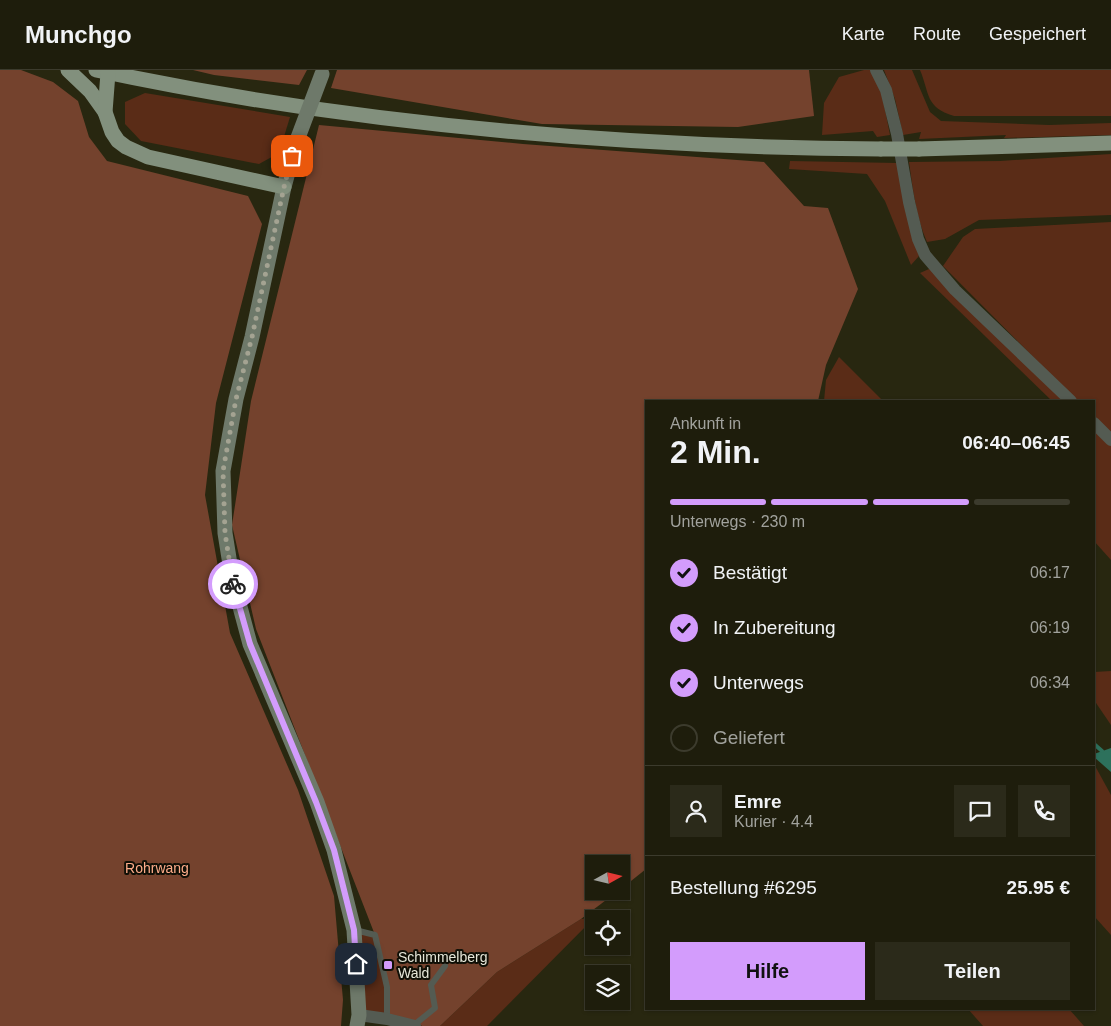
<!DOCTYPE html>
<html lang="de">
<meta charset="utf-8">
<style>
body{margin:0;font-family:Arial,sans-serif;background:#2b2a1a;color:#f1f3f6;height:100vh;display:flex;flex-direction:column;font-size:19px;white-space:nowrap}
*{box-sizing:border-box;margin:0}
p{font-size:16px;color:#a1a29d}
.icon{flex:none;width:28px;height:28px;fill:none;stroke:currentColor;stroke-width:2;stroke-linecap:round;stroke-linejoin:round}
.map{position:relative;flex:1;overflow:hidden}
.side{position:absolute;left:645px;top:330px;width:450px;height:610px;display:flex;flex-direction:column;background:#1e1d0c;border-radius:0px;box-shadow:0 1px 4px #0004,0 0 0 1px #3c3b2d}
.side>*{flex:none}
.needle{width:32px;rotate:82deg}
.controls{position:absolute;left:585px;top:785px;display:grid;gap:10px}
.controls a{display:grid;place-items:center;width:45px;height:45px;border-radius:0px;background:#1e1d0c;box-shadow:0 1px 4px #0004,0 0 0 1px #3c3b2d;font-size:25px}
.pin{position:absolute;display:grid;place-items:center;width:42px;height:42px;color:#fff;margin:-21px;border-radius:10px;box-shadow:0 2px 8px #0006}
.courier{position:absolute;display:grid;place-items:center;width:50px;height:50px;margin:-25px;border:4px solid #d39cfc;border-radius:50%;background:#fff;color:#222;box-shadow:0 1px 6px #0007}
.overview em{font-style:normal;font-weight:700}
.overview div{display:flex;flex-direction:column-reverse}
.overview{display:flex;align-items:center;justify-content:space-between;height:85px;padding:0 25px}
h1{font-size:32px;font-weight:700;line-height:38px}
.bar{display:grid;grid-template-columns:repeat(4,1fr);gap:8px 5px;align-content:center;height:60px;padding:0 25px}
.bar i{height:6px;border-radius:4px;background:#3c3b2d}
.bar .on{background:#d39cfc}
.bar p{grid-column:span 4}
.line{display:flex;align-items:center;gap:12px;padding:0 25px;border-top:1px solid #3c3b2d}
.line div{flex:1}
.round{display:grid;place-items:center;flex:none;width:52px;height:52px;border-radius:0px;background:#2b2a1a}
ol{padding:0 25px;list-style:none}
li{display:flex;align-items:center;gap:15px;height:55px}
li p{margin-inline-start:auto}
li .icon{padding:5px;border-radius:50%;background:#d39cfc;color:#111;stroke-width:4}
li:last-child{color:#a1a29d}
li i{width:28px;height:28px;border:2px solid #3c3b2d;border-radius:50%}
.button{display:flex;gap:10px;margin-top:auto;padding:10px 25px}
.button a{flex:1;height:58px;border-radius:0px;background:#d39cfc;color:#111;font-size:20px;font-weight:700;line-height:58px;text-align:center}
.button a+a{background:#2b2a1a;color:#f1f3f6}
header{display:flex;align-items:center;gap:30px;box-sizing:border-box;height:70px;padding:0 25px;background:#1e1d0c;border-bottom:1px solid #3c3b2d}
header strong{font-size:24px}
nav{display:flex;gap:28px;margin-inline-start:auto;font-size:18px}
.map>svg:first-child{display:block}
</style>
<header>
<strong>Munchgo</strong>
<nav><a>Karte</a><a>Route</a><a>Gespeichert</a></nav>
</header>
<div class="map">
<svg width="1111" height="956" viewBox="0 0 1111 956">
<rect width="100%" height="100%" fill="#282710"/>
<!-- green -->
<g fill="#5a2c17">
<polygon points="864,0 870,0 882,24 890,65 877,67 873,61 822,65 824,33 839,7"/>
<polygon points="884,0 912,0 930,42 941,51 1049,55 1111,53 1111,65 1004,68 1006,65 919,69 921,62 903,65 895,29"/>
<path d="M920 0H1111V46H954C925 37 930 24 920 0Z"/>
<polygon points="145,23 290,47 279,83 259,94 141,71 125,54 125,32"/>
<path d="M1111 84V145L979 150 945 169 927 172C916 147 913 120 909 92L1000 91Z"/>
<polygon points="790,91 897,93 919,186 911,195 885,131 867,104 789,99"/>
<polygon points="1111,152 1111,365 1094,348 1094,331 1077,331 943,196 963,167 975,159"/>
<polygon points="929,199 937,204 1065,331 1052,331 920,203"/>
<polygon points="839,287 883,331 824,331 826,310"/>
<polygon points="1094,359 1111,376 1111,490 1094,471"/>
<polygon points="1111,601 1111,655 1094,630 1094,602"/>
<polygon points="1094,694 1111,725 1111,865 1094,846"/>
<polygon points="595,847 487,956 440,956 497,902 581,849"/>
<polygon points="358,861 375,865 387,917 387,944 363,941"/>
<polygon points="968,939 1069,939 1084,956 983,956"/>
</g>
<!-- forest -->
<g fill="#74422d">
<polygon points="0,0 21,0 53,12 78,31 89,67 107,91 248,126 262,154 216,333 205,425 230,563 298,720 334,826 343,930 341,956 0,956"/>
<polygon points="193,0 307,0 299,15 214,5"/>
<polygon points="337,0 809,0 814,46 738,57 542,54 331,18"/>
<polygon points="319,55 523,74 764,92 804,136 828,138 858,219 826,295 818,331 646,331 646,799 621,819 621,794 594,794 594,821 618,821 581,849 497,902 440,956 422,956 415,951 387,944 387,917 375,865 256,559 232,455 251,331"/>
</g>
<!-- water -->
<polygon fill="#2d715c" points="1111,678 1111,702 1094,687 1094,684"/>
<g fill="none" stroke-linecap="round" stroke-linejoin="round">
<!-- stream -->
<polyline stroke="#2d715c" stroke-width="4" points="1094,674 1102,681"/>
<!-- lane -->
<g stroke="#545b52" stroke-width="6">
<polyline points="355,860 375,865 387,917 387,949"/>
<polyline points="414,955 435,938 431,915 445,896"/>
</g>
<!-- street -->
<g stroke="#545b52" stroke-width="12">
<polyline points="876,0 886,20 897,64 909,132 918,169 925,185 955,220 1071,331"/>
<polyline points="1094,353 1111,370"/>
<polyline points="359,945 387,949 415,956"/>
</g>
<!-- secondary -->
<polyline stroke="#6e796a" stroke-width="15" points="296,73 284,117 252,267 236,329 223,401 225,463 232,507 250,574 317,732 334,780 354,860 359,945 357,956"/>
<!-- primary -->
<g stroke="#82907d" stroke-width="15">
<polyline points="68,0 90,21 105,42"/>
<path d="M96 0C354 55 617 77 881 79"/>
<polyline points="108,3 105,42 112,62 118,71 126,77 148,87 284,117"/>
<polyline points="919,79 1111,73"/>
</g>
<!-- secondary-bridge -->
<polyline stroke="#6e796a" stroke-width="15" points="296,73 322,4"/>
<!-- primary-bridge -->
<polyline stroke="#82907d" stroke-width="15" points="881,79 919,79"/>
</g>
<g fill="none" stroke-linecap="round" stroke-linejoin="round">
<!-- done -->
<polyline stroke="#a4a392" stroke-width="5" stroke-dasharray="0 9" points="233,514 225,463 223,401 236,329 252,267 284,117 292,86"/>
<!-- route -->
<polyline stroke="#d39cfc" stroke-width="6" points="233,514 250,574 316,732 334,780 354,860 356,894"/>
</g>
<!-- markers -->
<rect fill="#d39cfc" stroke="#0f0f06" stroke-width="2" x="383" y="890" width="10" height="10" rx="2.5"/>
<g text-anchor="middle" stroke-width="4" stroke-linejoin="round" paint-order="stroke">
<!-- park labels -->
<g font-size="14" fill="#fdac8a" stroke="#0f0f06">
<text x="157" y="803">Rohrwang</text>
</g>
<!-- poi labels -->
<g font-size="14" fill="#e6e6d8" stroke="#0f0f06" text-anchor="start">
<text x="398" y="892">Schimmelberg<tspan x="398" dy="16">Wald</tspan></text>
</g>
</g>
</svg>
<div class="controls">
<a><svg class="needle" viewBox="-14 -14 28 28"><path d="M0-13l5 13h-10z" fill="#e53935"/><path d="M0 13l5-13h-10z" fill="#a1a29d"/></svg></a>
<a><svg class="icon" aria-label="locate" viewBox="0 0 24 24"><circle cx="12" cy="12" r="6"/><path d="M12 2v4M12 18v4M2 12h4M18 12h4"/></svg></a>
<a><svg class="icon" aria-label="layers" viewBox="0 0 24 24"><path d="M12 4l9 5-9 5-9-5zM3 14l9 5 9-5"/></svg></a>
</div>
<div class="pin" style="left:292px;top:86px;background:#ea580c"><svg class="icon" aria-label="bag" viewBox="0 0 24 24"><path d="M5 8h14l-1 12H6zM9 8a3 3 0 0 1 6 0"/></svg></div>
<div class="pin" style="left:356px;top:894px;background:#1f2937"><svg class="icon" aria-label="home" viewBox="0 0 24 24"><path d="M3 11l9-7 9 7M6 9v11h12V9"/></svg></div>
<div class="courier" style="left:233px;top:514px"><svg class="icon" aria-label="bike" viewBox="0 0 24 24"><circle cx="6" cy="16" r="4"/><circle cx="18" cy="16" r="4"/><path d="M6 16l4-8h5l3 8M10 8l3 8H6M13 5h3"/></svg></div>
<section class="side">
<div class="overview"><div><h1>2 Min.</h1><p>Ankunft in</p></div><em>06:40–06:45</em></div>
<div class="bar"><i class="on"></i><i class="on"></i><i class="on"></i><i></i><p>Unterwegs · 230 m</p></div>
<ol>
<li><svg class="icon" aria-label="check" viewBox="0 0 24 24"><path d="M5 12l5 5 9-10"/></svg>Bestätigt<p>06:17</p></li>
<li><svg class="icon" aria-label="check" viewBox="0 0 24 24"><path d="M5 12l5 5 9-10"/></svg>In Zubereitung<p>06:19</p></li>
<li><svg class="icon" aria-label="check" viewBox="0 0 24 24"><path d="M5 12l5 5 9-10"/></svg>Unterwegs<p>06:34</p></li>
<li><i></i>Geliefert</li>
</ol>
<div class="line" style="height:90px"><a class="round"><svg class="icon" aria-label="person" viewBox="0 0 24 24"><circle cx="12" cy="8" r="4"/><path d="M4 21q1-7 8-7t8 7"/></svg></a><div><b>Emre</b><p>Kurier · 4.4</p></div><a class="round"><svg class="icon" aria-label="chat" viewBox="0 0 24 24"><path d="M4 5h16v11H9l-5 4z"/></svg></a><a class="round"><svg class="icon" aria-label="phone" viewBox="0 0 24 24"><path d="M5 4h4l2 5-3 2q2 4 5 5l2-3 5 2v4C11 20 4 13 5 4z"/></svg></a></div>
<div class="line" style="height:65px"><div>Bestellung #6295</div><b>25.95 €</b></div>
<div class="button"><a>Hilfe</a><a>Teilen</a></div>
</section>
</div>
